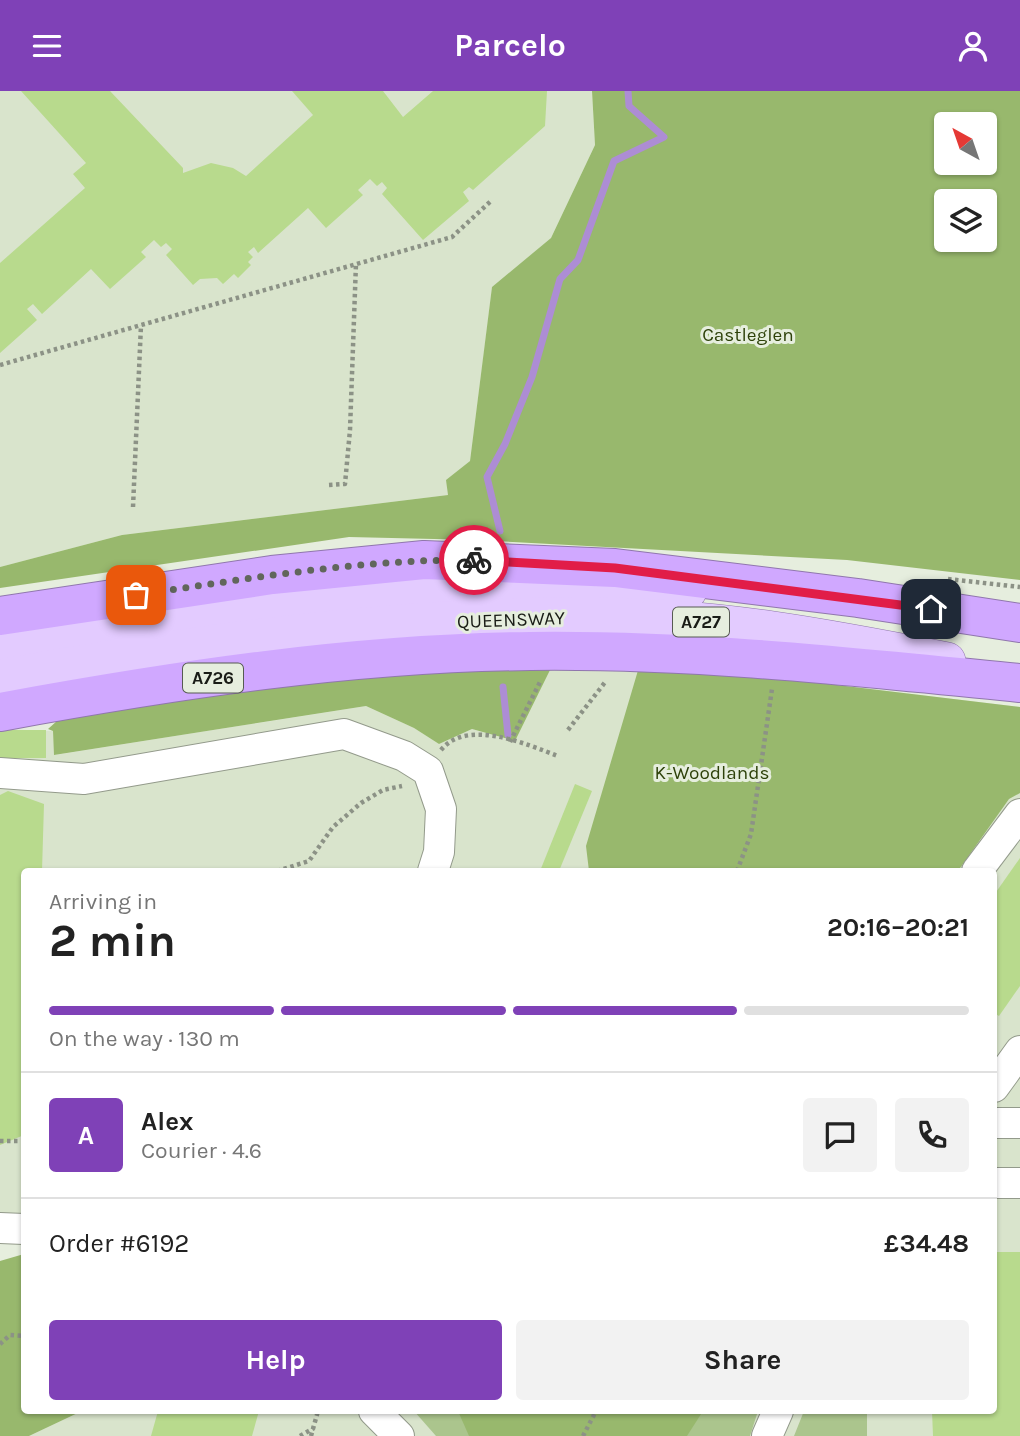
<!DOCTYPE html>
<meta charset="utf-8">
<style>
body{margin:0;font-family:Karla,sans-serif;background:#f2f2f2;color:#222;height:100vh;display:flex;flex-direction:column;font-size:26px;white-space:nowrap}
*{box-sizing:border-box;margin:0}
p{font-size:23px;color:#767676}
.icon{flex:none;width:38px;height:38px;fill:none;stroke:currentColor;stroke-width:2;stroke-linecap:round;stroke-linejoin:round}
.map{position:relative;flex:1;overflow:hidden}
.sheet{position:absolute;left:21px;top:777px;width:976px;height:546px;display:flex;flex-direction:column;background:#fff;border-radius:7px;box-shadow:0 2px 5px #0004}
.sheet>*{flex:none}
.needle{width:46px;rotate:320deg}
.buttons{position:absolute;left:934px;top:21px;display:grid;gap:14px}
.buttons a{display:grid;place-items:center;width:63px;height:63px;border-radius:7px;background:#fff;box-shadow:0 2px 5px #0004;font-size:35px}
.pin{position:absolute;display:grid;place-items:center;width:60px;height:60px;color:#fff;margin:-30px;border-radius:14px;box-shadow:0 4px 10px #0006}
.courier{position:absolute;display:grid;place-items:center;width:70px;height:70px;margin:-35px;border:5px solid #e11d48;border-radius:50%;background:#fff;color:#222;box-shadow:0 2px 9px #0007}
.head em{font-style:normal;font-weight:700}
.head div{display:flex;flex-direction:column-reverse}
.head{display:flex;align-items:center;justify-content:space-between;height:119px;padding:0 28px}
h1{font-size:46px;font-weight:700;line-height:52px}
.bar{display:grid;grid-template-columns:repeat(4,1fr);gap:10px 7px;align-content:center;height:84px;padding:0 28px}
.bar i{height:9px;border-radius:5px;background:#e0e0e0}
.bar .on{background:#7f41b7}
.bar p{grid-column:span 4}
.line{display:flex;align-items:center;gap:18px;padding:0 28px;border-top:2px solid #e0e0e0}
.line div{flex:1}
.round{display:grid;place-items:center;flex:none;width:74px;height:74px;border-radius:7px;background:#f2f2f2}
.cta{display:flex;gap:14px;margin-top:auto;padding:14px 28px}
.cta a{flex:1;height:80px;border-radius:7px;background:#7f41b7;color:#fff;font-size:28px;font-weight:700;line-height:80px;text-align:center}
.cta a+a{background:#f2f2f2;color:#222}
header{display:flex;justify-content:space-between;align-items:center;height:91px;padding:0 28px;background:#7f41b7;color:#fff;font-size:32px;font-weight:700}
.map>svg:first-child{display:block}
</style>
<header><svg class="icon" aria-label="menu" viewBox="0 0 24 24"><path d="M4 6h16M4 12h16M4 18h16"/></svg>Parcelo<svg class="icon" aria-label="person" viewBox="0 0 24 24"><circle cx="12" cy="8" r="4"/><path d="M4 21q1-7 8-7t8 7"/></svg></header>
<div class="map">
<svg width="1020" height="1345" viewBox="0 0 1020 1345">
<rect width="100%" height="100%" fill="#e6eede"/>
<!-- built -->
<g fill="#d9e4cc">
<polygon points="0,0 592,0 595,54 551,147 492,197 470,370 447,389 448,404 122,444 0,476"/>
<polygon points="552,575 729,581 1020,616 1020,1345 29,1345 82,1320 994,1320 994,780 24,780 24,1148 0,1146 0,638 53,640 55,664 366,615 414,637 439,653 472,638 514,650"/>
</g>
<!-- green -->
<g fill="#abc58d">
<polygon points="414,1320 758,1320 750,1345 436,1345"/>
<polygon points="804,1320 867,1320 867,1345 794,1345"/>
</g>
<!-- forest -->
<g fill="#98b86d" fill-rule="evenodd">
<path d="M592 0H1020V489L847 469 477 449 349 446 0 497V476L122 444 448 404 446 389 470 370 492 196 551 147 595 54ZM985 33V72H947V33ZM985 110V149H947V110Z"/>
<polygon points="421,573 552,575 515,650 472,638 439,653 414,637 366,615 54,664 53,640 48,638 67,621"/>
<polygon points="639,576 729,581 1020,616 1020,702 1009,708 958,780 589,780 586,755"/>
<polygon points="24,1163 24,1320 82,1320 29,1345 0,1345 0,1170"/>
<polygon points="458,1320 703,1320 687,1345 469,1345"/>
</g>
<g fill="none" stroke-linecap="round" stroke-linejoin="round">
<!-- stream -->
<g stroke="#ad8dd4" stroke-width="7">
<polyline points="500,440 487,386 505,353 532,286 560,188 578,169 614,70 664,46 629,15 628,0"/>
<polyline points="503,596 508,644"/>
</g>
</g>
<!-- building -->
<g fill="#b8da8d">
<polygon points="21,0 110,0 183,77 183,82 211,72 233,77 246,85 313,24 292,0 383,0 403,26 433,0 547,0 545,35 473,99 469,96 463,101 469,110 423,149 382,103 387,97 382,91 377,95 370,88 358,99 363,104 326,137 308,117 258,162 254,156 248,161 253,166 248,171 251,174 238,187 234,183 223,193 217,187 200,188 193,194 166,164 172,158 166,152 161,156 154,149 141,161 146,166 110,198 91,178 42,223 33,213 27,218 37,229 0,262 0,172 85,97 73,83 86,72"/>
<rect x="0" y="639" width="46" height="28"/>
<polygon points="575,693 592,700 559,780 540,780"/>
<polygon points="8,700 44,713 42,780 24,780 24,1044 0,1054 0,704"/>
<polygon points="1020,767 1020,895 999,925 994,922 994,804"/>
<polygon points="994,1161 1020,1161 1020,1345 933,1345 932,1320 994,1320"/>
<polygon points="158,1320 259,1320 252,1345 151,1345"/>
</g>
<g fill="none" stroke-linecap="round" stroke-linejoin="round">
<!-- minor casing -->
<g stroke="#939a8b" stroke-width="32">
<g id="minor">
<polyline points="0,682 84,688 344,643 404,665 428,680 441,718 439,761 433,780"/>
<polyline points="977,780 1020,723"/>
<polyline points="994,996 1020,960"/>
<polyline points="994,1032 1020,1032"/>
<polyline points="994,1092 1020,1092"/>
<polyline points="0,1137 24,1138"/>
<polyline points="374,1320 399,1345"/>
<polyline points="767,1345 778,1320"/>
</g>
</g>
<!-- major casing -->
<g stroke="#9077ad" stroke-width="38">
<g id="major">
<polyline points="0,554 179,526 390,503 472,498 688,500"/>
<path d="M0 587C191 552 400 523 595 525 714 525 830 547 947 570"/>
</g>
</g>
<!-- highway casing -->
<g stroke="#9077ad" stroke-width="40">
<g id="highway">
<polyline points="0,525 272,484 424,469 615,477 858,507 1020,532"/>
<path d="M0 621C174 589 352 562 530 560 694 558 857 576 1020 592"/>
</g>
</g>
<!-- path -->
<g stroke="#8c9286" stroke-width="4.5" stroke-dasharray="3.5 3.5" stroke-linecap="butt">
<polyline points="0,274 452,146 492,109"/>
<polyline points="329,394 345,393 350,339 356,172"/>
<polyline points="133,416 141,234"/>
<polyline points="948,488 1020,496"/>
<polyline points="568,639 606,590"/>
<polyline points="510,651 541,589"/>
<path d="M441 659C467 627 526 653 558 665"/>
<polyline points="277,780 309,770 333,736 361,712 383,699 402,695"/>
<polyline points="737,780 751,743 772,598"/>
<polyline points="0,1050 24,1050"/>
<polyline points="0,1253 10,1244 24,1245"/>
<polyline points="300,1345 314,1337"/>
<polyline points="311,1345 318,1320"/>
<polyline points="583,1345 596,1320"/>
</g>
<!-- minor -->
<use href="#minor" stroke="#fff" stroke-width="30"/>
<!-- major -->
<use href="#major" stroke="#e3cbff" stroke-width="37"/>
<!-- highway -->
<use href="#highway" stroke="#d0a8ff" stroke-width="38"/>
</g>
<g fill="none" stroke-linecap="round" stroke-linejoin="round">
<!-- done -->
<path stroke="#61665c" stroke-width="7" stroke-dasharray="0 12.6" d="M136 504C248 488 360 468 474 469"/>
<!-- route -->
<polyline stroke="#e11d48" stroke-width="9" points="474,469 615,477 931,518"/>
</g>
<g text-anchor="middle" stroke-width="6" stroke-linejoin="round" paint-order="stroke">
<!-- shield labels -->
<g fill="#e6eede" stroke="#565b52" stroke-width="2">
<rect x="673" y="516.5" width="56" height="29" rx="5"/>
<rect x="183" y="572.5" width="60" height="29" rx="5"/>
</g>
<g font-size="18" font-weight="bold" fill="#191c16">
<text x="701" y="537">A727</text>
<text x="213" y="593">A726</text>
</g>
<!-- park labels -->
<g font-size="19" fill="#2e420a" stroke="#e6eede">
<text x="748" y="250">Castleglen</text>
<text x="712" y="688">K-Woodlands</text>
</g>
<!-- street labels -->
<g font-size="19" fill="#191c16" stroke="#e6eede">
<text transform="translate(511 528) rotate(-2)" y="7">QUEENSWAY</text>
</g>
</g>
</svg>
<div class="buttons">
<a><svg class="needle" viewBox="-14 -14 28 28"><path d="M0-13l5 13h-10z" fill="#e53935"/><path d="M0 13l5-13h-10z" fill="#767676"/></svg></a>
<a><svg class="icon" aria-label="layers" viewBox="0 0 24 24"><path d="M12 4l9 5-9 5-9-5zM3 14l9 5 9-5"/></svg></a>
</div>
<div class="pin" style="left:136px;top:504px;background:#ea580c"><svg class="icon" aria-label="bag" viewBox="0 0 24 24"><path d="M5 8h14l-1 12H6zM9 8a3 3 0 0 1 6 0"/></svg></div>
<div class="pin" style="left:931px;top:518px;background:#1f2937"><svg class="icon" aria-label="home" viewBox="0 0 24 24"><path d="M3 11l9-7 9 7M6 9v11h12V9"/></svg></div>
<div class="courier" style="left:474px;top:469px"><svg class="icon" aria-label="bike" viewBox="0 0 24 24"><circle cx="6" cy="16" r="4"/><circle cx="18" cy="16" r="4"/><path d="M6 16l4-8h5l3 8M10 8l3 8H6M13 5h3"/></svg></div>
<section class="sheet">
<div class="head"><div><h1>2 min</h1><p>Arriving in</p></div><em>20:16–20:21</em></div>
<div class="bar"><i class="on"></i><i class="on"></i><i class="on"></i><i></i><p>On the way · 130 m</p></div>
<div class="line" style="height:126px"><b class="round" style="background:#7f41b7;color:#fff">A</b><div><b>Alex</b><p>Courier · 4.6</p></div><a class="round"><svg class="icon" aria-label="chat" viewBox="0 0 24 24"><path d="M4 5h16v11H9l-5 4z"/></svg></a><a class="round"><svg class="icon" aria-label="phone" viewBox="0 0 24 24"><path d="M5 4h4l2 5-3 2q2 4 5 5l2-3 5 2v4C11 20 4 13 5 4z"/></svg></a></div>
<div class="line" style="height:91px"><div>Order #6192</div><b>£34.48</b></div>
<div class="cta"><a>Help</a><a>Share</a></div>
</section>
</div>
